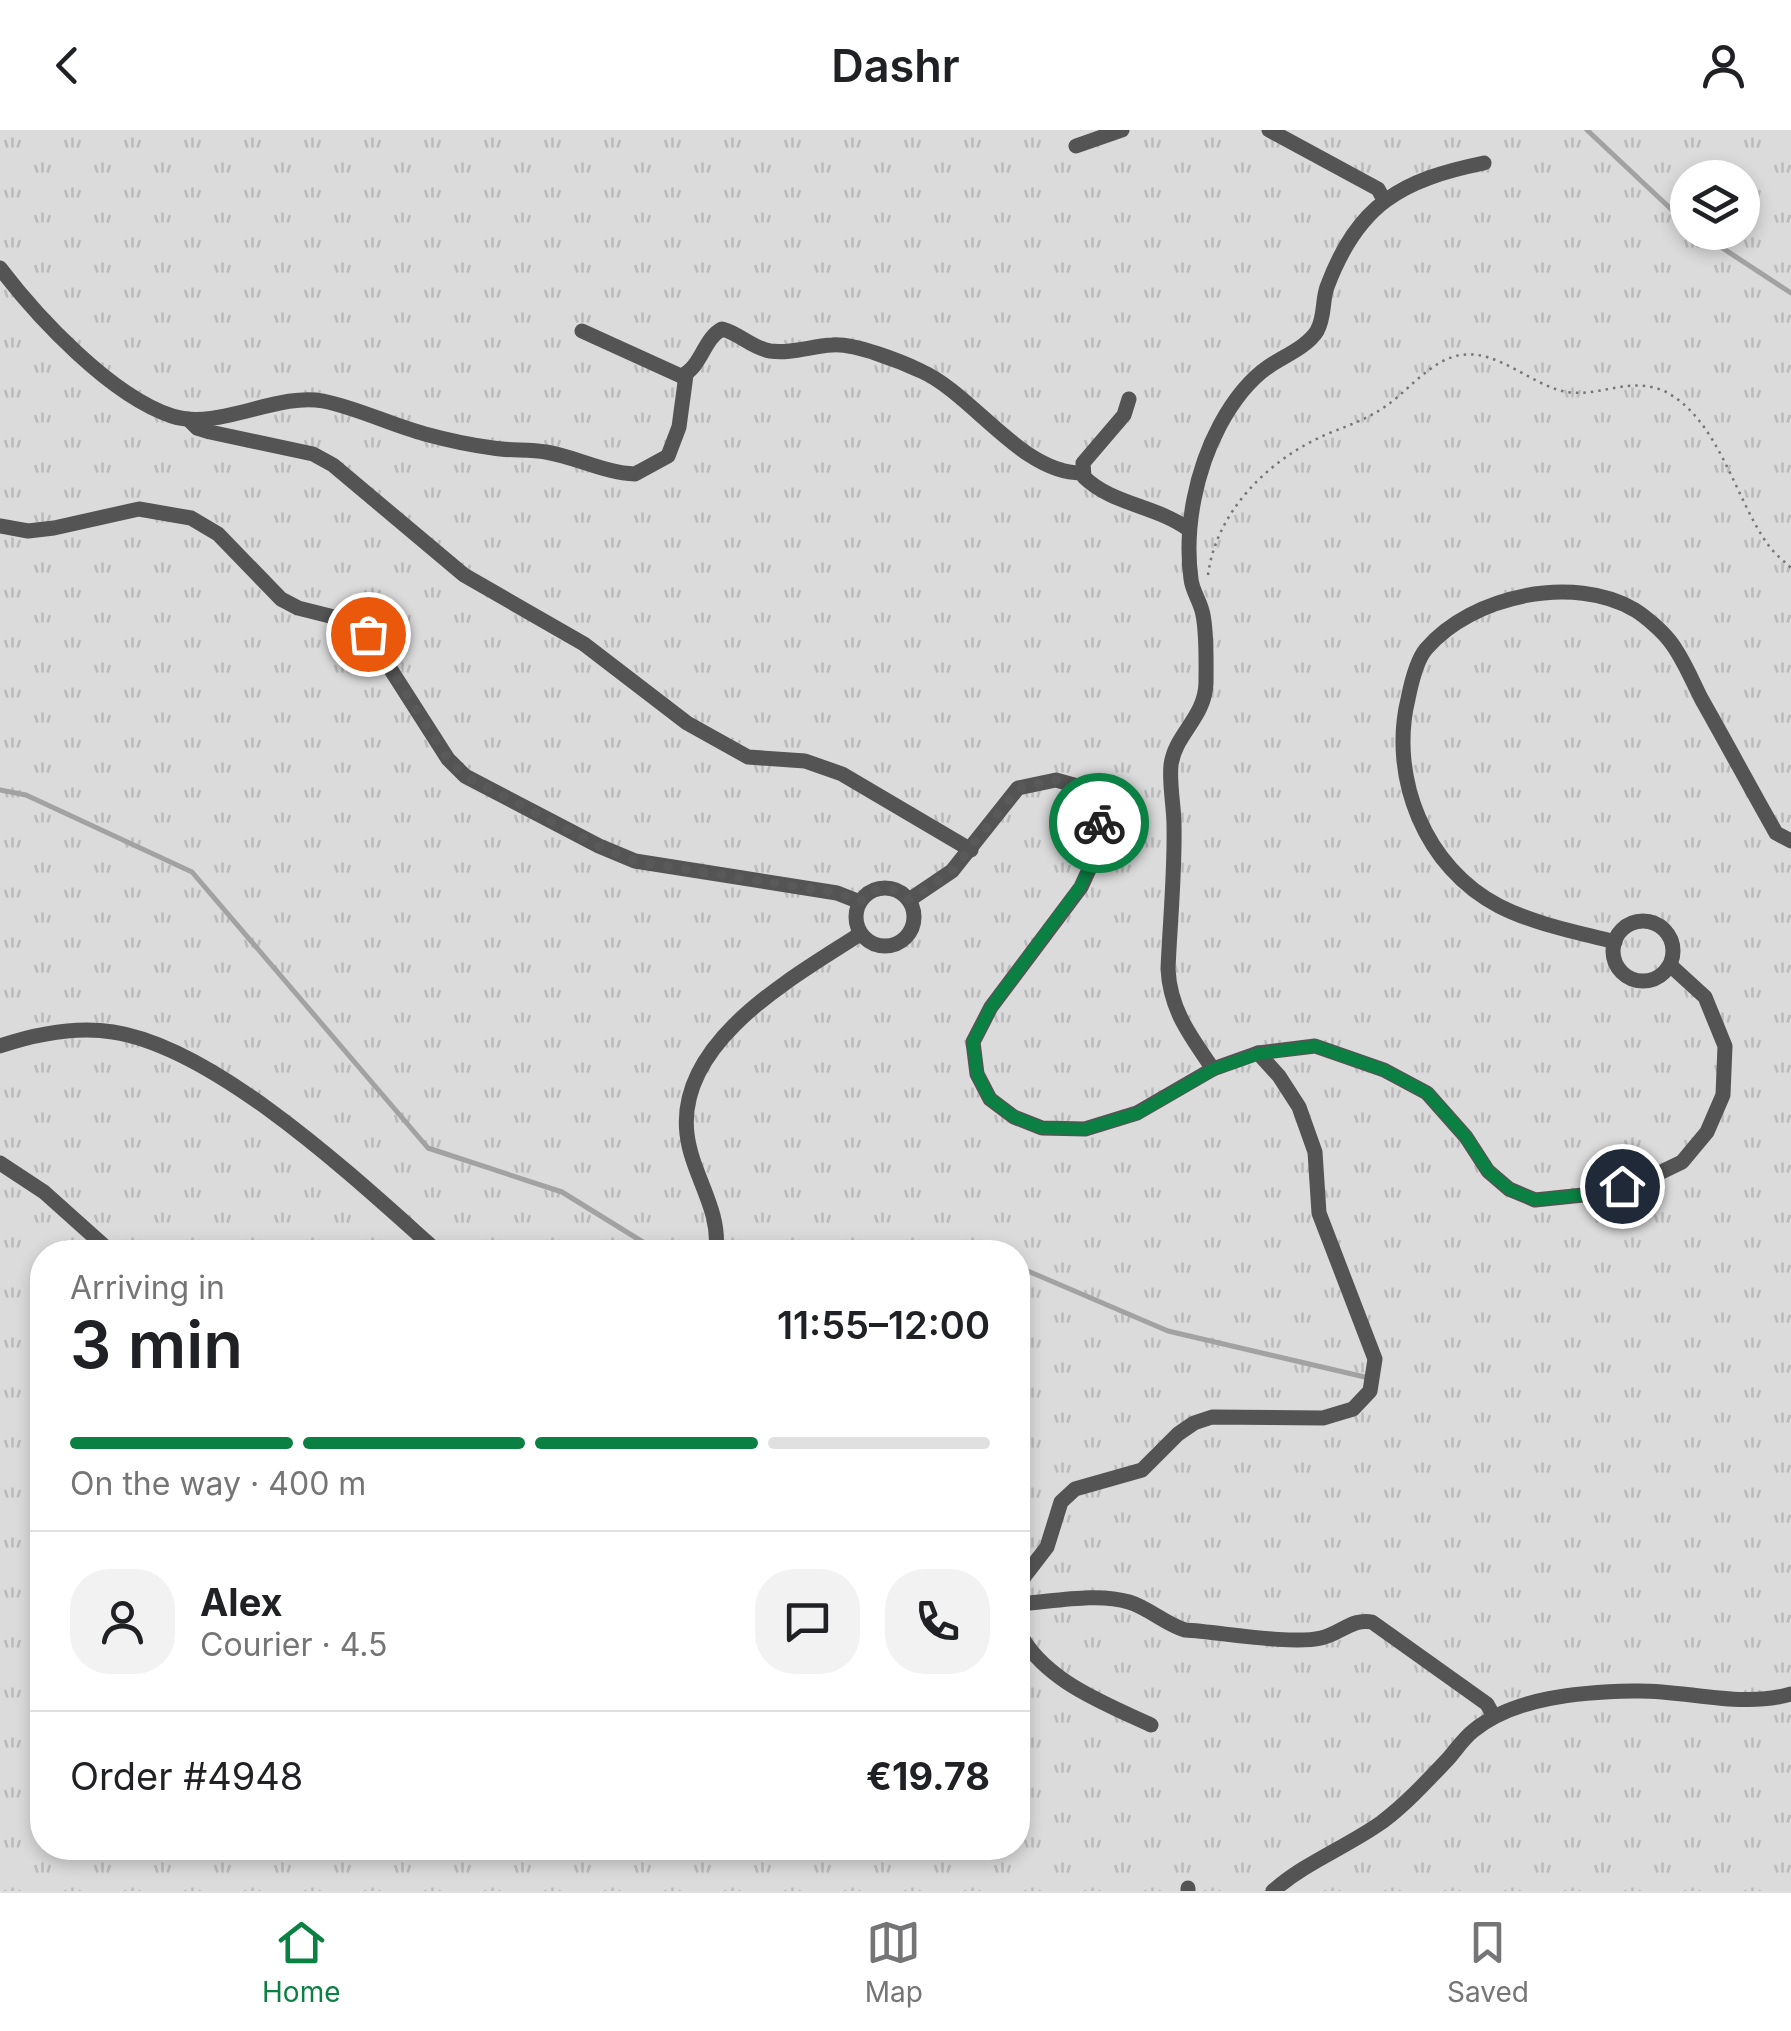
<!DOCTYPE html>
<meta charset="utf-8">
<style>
body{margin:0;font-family:Inter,sans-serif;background:#f2f2f2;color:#202124;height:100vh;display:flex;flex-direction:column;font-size:38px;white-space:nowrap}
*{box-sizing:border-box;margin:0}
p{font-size:32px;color:#757577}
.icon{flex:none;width:55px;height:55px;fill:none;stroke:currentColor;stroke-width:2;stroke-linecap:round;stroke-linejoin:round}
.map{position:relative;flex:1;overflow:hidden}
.side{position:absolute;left:30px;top:1110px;width:1000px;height:620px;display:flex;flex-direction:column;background:#fff;border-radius:40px;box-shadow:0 5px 15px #0003}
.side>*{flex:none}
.tools{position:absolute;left:1670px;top:30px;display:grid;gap:20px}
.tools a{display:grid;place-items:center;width:90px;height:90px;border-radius:50%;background:#fff;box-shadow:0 5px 15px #0003;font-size:50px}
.pin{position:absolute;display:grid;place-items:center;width:85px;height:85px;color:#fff;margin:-42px;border:5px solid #fff;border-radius:50%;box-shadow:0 2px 10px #0007}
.courier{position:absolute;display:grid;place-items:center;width:100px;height:100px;margin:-50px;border:8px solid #0b8043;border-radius:50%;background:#fff;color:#222;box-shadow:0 2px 12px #0007}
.head em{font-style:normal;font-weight:600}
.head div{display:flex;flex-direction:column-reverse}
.head{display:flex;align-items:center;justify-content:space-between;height:170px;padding:0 40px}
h1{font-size:65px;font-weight:600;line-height:75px}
.bar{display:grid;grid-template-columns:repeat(4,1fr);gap:15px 10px;align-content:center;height:120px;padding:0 40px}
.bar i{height:12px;border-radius:8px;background:#e0e0e0}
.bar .current{background:#0b8043}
.bar p{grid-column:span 4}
.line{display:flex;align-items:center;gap:25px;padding:0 40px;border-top:2px solid #e0e0e0}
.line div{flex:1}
.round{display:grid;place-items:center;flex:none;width:105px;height:105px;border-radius:40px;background:#f2f2f2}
header{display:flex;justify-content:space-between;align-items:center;height:130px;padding:0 40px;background:#fff;font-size:45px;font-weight:600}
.tab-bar{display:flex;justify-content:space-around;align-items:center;height:140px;border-top:2px solid #e0e0e0;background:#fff;font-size:28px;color:#757577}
.tab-bar a{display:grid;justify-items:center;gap:5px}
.tab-bar .current{color:#0b8043}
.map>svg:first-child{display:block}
</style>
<header><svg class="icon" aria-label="back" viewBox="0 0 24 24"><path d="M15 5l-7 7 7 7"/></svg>Dashr<svg class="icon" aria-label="person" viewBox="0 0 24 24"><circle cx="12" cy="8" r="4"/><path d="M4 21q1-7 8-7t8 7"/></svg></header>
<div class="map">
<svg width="1791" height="1761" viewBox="0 0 1791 1761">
<defs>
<pattern id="grass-tufts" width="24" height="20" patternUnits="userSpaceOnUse" patternTransform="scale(2.5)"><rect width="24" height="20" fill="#dbdbdb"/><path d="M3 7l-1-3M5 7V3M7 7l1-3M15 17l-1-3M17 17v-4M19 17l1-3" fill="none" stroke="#bababa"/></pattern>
</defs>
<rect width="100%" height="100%" fill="#fff"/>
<!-- grass -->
<path fill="url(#grass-tufts)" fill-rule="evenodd" d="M0 0H1791V1761H0ZM1688 48H1742V102H1688ZM42 1122H1018V1718H42Z"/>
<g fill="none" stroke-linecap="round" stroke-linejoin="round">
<!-- stream -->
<g stroke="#a2a2a2" stroke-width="5">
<polyline points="1587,0 1688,95"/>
<polyline points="1698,102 1791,163"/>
<polyline points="0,660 26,665 192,742 428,1018 562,1062 659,1122"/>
<polyline points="1018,1141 1023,1139 1168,1201 1369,1248"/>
</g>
<!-- path -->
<path stroke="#767676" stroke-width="2.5" stroke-dasharray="2.5 5" stroke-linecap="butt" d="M1208 445C1216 382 1268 330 1325 305 1346 296 1366 290 1386 276 1409 260 1432 229 1461 225 1498 219 1532 256 1567 262 1601 267 1630 246 1664 261 1719 288 1735 370 1769 416 1775 424 1784 431 1791 438"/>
<!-- minor -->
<g stroke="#545454" stroke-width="15">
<polyline points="1269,0 1378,59 1384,70"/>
<polyline points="1076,16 1122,0"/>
<path d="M0 138C38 188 111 266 172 286 218 301 277 262 323 271 358 278 391 295 425 304 447 310 470 315 493 318 510 321 529 319 546 322 576 327 605 343 635 344L668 326 679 297 686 245"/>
<path d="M582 201 681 246C702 237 703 209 722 199 739 203 752 218 770 221 792 224 811 216 832 215 854 213 900 231 921 241 973 264 1022 344 1082 343"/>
<path d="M1129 269 1124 285 1083 333 1084 347C1111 374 1157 376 1188 399"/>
<polyline points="188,289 197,298 210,302 313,324 333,335 464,445 584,514 687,593 748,627 805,631 842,644 971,720"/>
<polyline points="0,396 28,401 54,398 139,379 191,388 218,404 281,469 298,478 346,490 368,504 448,629 465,646 599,716 635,731 837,763 860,772"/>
<circle cx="885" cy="787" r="29"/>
<polyline points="909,770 952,741 1018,658 1056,650 1081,657 1099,681 1098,720 1081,757 991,877 973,912 977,944 990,969 1014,987 1042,998 1085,999 1137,983 1213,939 1258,923 1315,916 1384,940 1427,963 1466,1007 1488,1041 1509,1059 1535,1070 1593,1064 1651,1047 1682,1032 1707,1002 1723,965 1725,916 1705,867 1670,835"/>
<circle cx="1643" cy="821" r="30"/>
<path d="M1615 812C1577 802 1534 794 1499 776 1425 738 1389 647 1408 569 1411 554 1416 531 1426 519 1472 465 1574 444 1635 480 1646 487 1661 500 1669 510 1683 527 1692 551 1702 570 1727 614 1751 659 1776 703L1791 711"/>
<path d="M0 916C36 904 74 896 113 902 218 918 359 1052 438 1122"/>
<path d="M1213 939C1191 907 1170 880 1168 839 1170 792 1175 743 1174 695 1174 676 1169 654 1171 635 1175 604 1205 588 1206 553 1206 532 1207 505 1203 485 1201 472 1192 461 1191 449 1184 398 1196 340 1220 295 1232 273 1248 251 1268 237 1284 226 1307 217 1317 201 1325 187 1322 171 1327 157 1358 74 1401 50 1484 33"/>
<polyline points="0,1033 44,1062 111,1122"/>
<path d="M716 1122C721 1078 692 1046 687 1004 676 911 794 847 860 804"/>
<polyline points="1018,1462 1024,1447 1047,1417 1061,1372 1075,1359 1142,1340 1178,1304 1194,1293 1212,1287 1323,1288 1353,1279 1370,1261 1375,1229 1319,1083 1315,1022 1299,977 1279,946 1258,923"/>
<path d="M1018 1474C1051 1472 1097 1462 1129 1472 1149 1478 1165 1494 1185 1500 1220 1502 1291 1515 1321 1508 1340 1504 1352 1488 1372 1492L1487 1574 1494 1587"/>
<path d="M1018 1500C1042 1550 1104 1573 1151 1595"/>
<polyline points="1188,1761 1188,1758"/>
<path d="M1273 1761C1306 1732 1347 1717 1382 1692 1406 1674 1427 1651 1448 1629 1456 1620 1463 1609 1473 1601 1514 1567 1581 1562 1633 1561 1684 1559 1741 1579 1791 1564"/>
</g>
</g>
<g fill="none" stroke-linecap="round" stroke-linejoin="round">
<!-- done -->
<path stroke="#595959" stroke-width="10" stroke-dasharray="0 18" d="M368 504 448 629 465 646 599 716 635 731 837 763 860 772C873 755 894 753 909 770L952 741 1018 658 1056 650 1081 657 1099 682V693"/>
<!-- route -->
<polyline stroke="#0b8043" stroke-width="12" points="1099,693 1098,720 1080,757 991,877 973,912 977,944 990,969 1014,987 1042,998 1085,999 1138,983 1214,939 1258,924 1315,916 1384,940 1427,963 1466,1007 1488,1041 1509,1059 1535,1070 1592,1064 1622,1056"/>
</g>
</svg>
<div class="tools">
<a><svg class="icon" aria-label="layers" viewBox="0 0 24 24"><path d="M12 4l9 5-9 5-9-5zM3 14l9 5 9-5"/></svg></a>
</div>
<div class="pin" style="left:368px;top:504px;background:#ea580c"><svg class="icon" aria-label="bag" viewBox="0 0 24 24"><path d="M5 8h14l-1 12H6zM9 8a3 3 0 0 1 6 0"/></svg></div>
<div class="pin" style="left:1622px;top:1056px;background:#1f2937"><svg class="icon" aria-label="home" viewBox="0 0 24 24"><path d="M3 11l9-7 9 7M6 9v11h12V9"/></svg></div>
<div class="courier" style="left:1099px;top:693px"><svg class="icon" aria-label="bike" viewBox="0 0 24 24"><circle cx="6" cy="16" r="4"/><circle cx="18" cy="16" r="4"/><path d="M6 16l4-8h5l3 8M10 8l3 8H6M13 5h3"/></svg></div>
<section class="side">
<div class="head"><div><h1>3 min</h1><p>Arriving in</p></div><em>11:55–12:00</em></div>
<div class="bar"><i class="current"></i><i class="current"></i><i class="current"></i><i></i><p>On the way · 400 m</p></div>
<div class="line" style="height:180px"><a class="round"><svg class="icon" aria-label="person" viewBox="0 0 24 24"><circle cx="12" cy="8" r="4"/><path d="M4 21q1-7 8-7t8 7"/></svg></a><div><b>Alex</b><p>Courier · 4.5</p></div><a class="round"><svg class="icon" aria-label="chat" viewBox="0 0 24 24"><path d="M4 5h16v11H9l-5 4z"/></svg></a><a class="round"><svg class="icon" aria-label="phone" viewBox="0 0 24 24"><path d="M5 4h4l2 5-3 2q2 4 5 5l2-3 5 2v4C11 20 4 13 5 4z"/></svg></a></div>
<div class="line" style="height:130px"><div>Order #4948</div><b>€19.78</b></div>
</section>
</div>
<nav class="tab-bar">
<a class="current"><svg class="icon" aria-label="home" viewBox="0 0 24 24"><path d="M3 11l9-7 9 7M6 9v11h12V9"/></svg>Home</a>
<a><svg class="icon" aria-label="map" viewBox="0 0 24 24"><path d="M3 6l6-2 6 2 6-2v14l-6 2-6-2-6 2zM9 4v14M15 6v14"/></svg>Map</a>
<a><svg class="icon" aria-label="saved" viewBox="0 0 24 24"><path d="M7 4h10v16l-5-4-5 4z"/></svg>Saved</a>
</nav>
